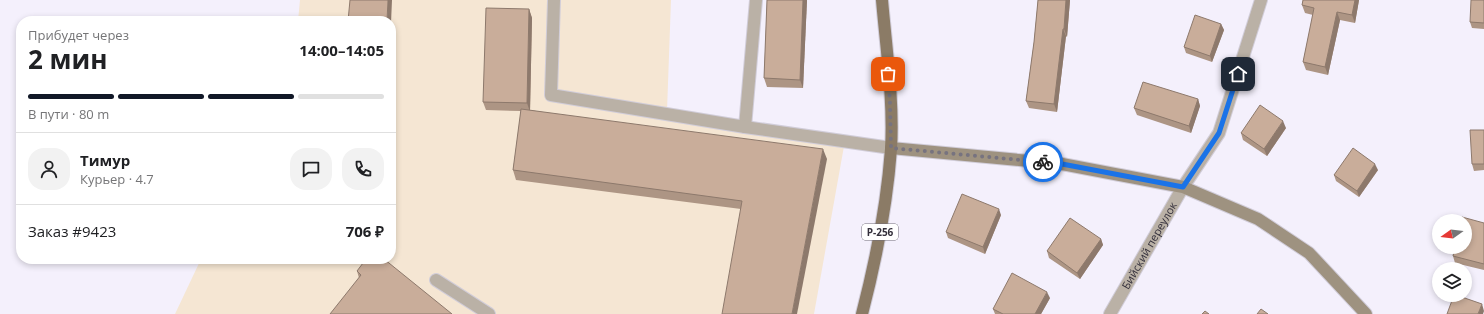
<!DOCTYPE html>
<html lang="ru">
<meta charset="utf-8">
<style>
body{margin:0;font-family:"Open Sans",sans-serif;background:#f2f2f2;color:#202124;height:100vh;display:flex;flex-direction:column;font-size:15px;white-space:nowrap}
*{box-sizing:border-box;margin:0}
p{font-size:13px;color:#757577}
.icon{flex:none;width:22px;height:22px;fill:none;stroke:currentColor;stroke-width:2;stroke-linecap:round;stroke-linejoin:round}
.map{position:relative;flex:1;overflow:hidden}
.details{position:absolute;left:16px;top:16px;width:380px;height:248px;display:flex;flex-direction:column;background:#fff;border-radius:16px;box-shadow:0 2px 6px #0003}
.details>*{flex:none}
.needle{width:26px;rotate:256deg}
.buttons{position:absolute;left:1432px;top:214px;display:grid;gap:8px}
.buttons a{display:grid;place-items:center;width:40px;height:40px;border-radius:50%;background:#fff;box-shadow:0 2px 6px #0003;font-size:20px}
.pin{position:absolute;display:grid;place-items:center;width:34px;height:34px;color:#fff;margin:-17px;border-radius:8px;box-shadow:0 2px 6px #0006}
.courier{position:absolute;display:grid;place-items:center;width:40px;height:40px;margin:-20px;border:3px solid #1a73e8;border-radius:50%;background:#fff;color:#222;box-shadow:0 1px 5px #0007}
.head em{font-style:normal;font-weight:700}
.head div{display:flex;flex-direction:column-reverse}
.head{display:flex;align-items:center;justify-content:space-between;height:68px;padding:0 12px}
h1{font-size:26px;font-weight:700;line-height:30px}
.bar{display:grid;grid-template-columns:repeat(4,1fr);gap:6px 4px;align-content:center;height:48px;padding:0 12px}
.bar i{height:5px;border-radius:3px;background:#e0e0e0}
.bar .on{background:#111827}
.bar p{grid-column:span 4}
.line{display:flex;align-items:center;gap:10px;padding:0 12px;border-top:1px solid #e0e0e0}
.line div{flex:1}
.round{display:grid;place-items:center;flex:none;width:42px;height:42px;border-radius:16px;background:#f2f2f2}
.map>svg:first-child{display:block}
</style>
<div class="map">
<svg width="1484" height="314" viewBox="0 0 1484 314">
<rect width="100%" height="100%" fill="#f4f0fc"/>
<!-- industrial -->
<polygon fill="#f5e6d3" points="300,0 671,0 667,111 745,127 846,135 814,314 175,314 201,259 391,259 391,21 298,21"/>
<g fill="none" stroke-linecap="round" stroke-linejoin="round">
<!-- lane casing -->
<g stroke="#d1cdd9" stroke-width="14">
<g id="lane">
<polyline points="745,127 756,0"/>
<polyline points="436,280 489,314"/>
</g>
</g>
<!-- street casing -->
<g stroke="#d1cdd9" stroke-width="14">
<g id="street">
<polyline points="554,0 551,95 745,127 891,148"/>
<path id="s1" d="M1110 314 1183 187 1219 133 1261 0"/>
</g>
</g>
<!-- secondary casing -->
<g stroke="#d1cdd9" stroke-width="14">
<polyline id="secondary" points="891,148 1062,164 1183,187 1258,219 1309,253 1366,314"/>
</g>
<!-- primary casing -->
<g stroke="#d1cdd9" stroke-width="14">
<path id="primary" d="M862 314C876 260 887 204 891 149 894 102 886 47 882 0"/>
</g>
<!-- lane -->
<use href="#lane" stroke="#bab1a6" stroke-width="12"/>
<!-- street -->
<use href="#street" stroke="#bab1a6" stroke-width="12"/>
<!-- secondary -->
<use href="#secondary" stroke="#9e9280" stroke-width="12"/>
<!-- primary -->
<use href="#primary" stroke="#8b7b66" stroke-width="12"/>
</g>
<!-- wall -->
<g fill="#ad9584">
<polygon points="767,0 807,0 803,88 767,87 764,78"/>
<polygon points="1038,0 1070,0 1067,37 1066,36 1057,112 1029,108 1026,101 1034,42"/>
<polygon points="1303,0 1359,0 1355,23 1340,20 1328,75 1306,70 1303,62 1313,15 1305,13 1302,5"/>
<polygon points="1484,0 1484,29 1472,28 1470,22"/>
<polygon points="529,9 532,18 530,110 827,159 741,209 516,180 513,170 521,111 486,110 483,102"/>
<polygon points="1221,24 1224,30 1212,62 1186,53 1184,47"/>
<polygon points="1198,99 1200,106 1191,133 1137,115 1134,108"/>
<polygon points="1286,128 1267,156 1243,140 1241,133"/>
<polygon points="1484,130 1484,170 1474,171 1472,164"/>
<polygon points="1378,170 1359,197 1336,181 1334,175"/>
<polygon points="1001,215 985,254 948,238 946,232"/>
<polygon points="1484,223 1484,270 1455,263 1453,256"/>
<polygon points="1101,239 1103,245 1080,279 1049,258 1047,251"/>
<polygon points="357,271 452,314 359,278"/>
<polygon points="1050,298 1041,314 995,314 993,309"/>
</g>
<!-- shaded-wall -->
<g fill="#8d796c">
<polygon points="388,0 392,0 391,23 391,21 387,21"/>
<polygon points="803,0 807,0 803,88 800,80"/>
<polygon points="1066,0 1070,0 1067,37 1064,29"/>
<polygon points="1355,0 1359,0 1355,23 1352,15"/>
<polygon points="529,9 532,18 530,112 527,103"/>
<polygon points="1337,12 1340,20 1328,75 1325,67"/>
<polygon points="1221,24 1224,30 1212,62 1210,56"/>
<polygon points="1063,29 1066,36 1057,112 1054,104"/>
<polygon points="1198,99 1200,106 1191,133 1189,126"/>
<polygon points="1283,121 1286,128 1267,156 1264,149"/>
<polygon points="823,149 827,159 797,314 792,314"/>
<polygon points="1375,164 1378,170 1359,197 1357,191"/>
<polygon points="999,209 1001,215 985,254 983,247"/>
<polygon points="1101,239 1103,245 1080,279 1077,273"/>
<polygon points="1047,292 1050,298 1041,314 1035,314"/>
<polygon points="1482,304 1484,311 1483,314 1478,314"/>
</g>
<!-- building -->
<g fill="#c9ad9a" stroke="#8d796c">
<polygon points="350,0 388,0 387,21 348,21"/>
<polygon points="767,0 803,0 800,80 764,78"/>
<polygon points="1038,0 1066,0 1064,29 1063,29 1054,104 1026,101 1034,42"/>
<polygon points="1303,0 1355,0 1352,15 1337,12 1325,67 1303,62 1314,8 1302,5"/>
<polygon points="1471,0 1484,0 1484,23 1470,22"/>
<polygon points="486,8 529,9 527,103 483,102"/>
<polygon points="1195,15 1221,24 1210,56 1184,47"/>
<polygon points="1143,82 1198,99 1189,126 1134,108"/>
<polygon points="1260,105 1283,121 1264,149 1241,133"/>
<polygon points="521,109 823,149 792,314 722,314 742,201 513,170"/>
<polygon points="1470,130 1484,130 1484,164 1472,164"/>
<polygon points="1353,148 1375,164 1357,191 1334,175"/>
<polygon points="962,194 999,209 983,247 946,232"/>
<polygon points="1462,217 1484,223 1484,264 1453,256 1455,247 1465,247 1465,221 1461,221"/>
<polygon points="1070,218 1101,239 1077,273 1047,251"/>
<polygon points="366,259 384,259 452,314 330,314 361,275 357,271"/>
<polygon points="1012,273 1047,292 1035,314 1003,314 993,309"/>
<polygon points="1454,295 1456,295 1482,304 1478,314 1447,314"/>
<polygon points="1261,309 1268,314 1257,314"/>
<polygon points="1205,311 1209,314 1202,314"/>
</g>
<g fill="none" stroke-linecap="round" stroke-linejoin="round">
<!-- done -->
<polyline stroke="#77737f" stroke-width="4" stroke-dasharray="0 7.2" points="888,74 890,103 891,148 1043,162"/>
<!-- route -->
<polyline stroke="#1a73e8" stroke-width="5" points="1043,162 1062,164 1183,187 1219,133 1238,74"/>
</g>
<g text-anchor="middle" stroke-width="3" stroke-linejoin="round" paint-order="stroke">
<!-- shield labels -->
<rect fill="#fff" stroke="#706d76" stroke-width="1" x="862" y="224" width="36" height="16" rx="3"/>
<g font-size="10" font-weight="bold" fill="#332f3b">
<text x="880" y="236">Р-256</text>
</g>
<!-- street labels -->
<g font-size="11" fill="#332f3b" stroke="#fff">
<text dy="4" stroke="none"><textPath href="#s1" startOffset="79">Бийский переулок</textPath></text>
</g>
</g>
</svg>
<div class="buttons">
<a><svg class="needle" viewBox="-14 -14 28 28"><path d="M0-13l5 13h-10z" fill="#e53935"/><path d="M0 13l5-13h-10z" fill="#757577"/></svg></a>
<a><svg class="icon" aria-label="layers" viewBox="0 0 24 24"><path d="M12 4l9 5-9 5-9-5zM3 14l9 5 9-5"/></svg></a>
</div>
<div class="pin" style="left:888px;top:74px;background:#ea580c"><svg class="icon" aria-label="bag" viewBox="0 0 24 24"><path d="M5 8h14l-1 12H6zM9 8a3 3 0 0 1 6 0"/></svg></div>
<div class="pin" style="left:1238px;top:74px;background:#1f2937"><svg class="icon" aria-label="home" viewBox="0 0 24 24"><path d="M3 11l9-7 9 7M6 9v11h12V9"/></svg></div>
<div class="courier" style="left:1043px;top:162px"><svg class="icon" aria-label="bike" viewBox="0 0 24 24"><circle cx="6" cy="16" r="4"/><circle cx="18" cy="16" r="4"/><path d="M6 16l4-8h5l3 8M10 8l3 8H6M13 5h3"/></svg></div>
<section class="details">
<div class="head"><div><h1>2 мин</h1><p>Прибудет через</p></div><em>14:00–14:05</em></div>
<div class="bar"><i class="on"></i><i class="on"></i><i class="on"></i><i></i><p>В пути · 80 m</p></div>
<div class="line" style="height:72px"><a class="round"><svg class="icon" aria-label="person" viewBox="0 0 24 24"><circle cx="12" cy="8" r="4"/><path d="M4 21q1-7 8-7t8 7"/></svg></a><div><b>Тимур</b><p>Курьер · 4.7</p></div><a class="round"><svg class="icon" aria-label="chat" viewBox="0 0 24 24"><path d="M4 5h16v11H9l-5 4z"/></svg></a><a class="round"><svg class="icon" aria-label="phone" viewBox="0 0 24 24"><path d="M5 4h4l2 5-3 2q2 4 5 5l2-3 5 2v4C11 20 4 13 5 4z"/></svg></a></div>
<div class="line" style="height:52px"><div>Заказ #9423</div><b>706 ₽</b></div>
</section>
</div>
